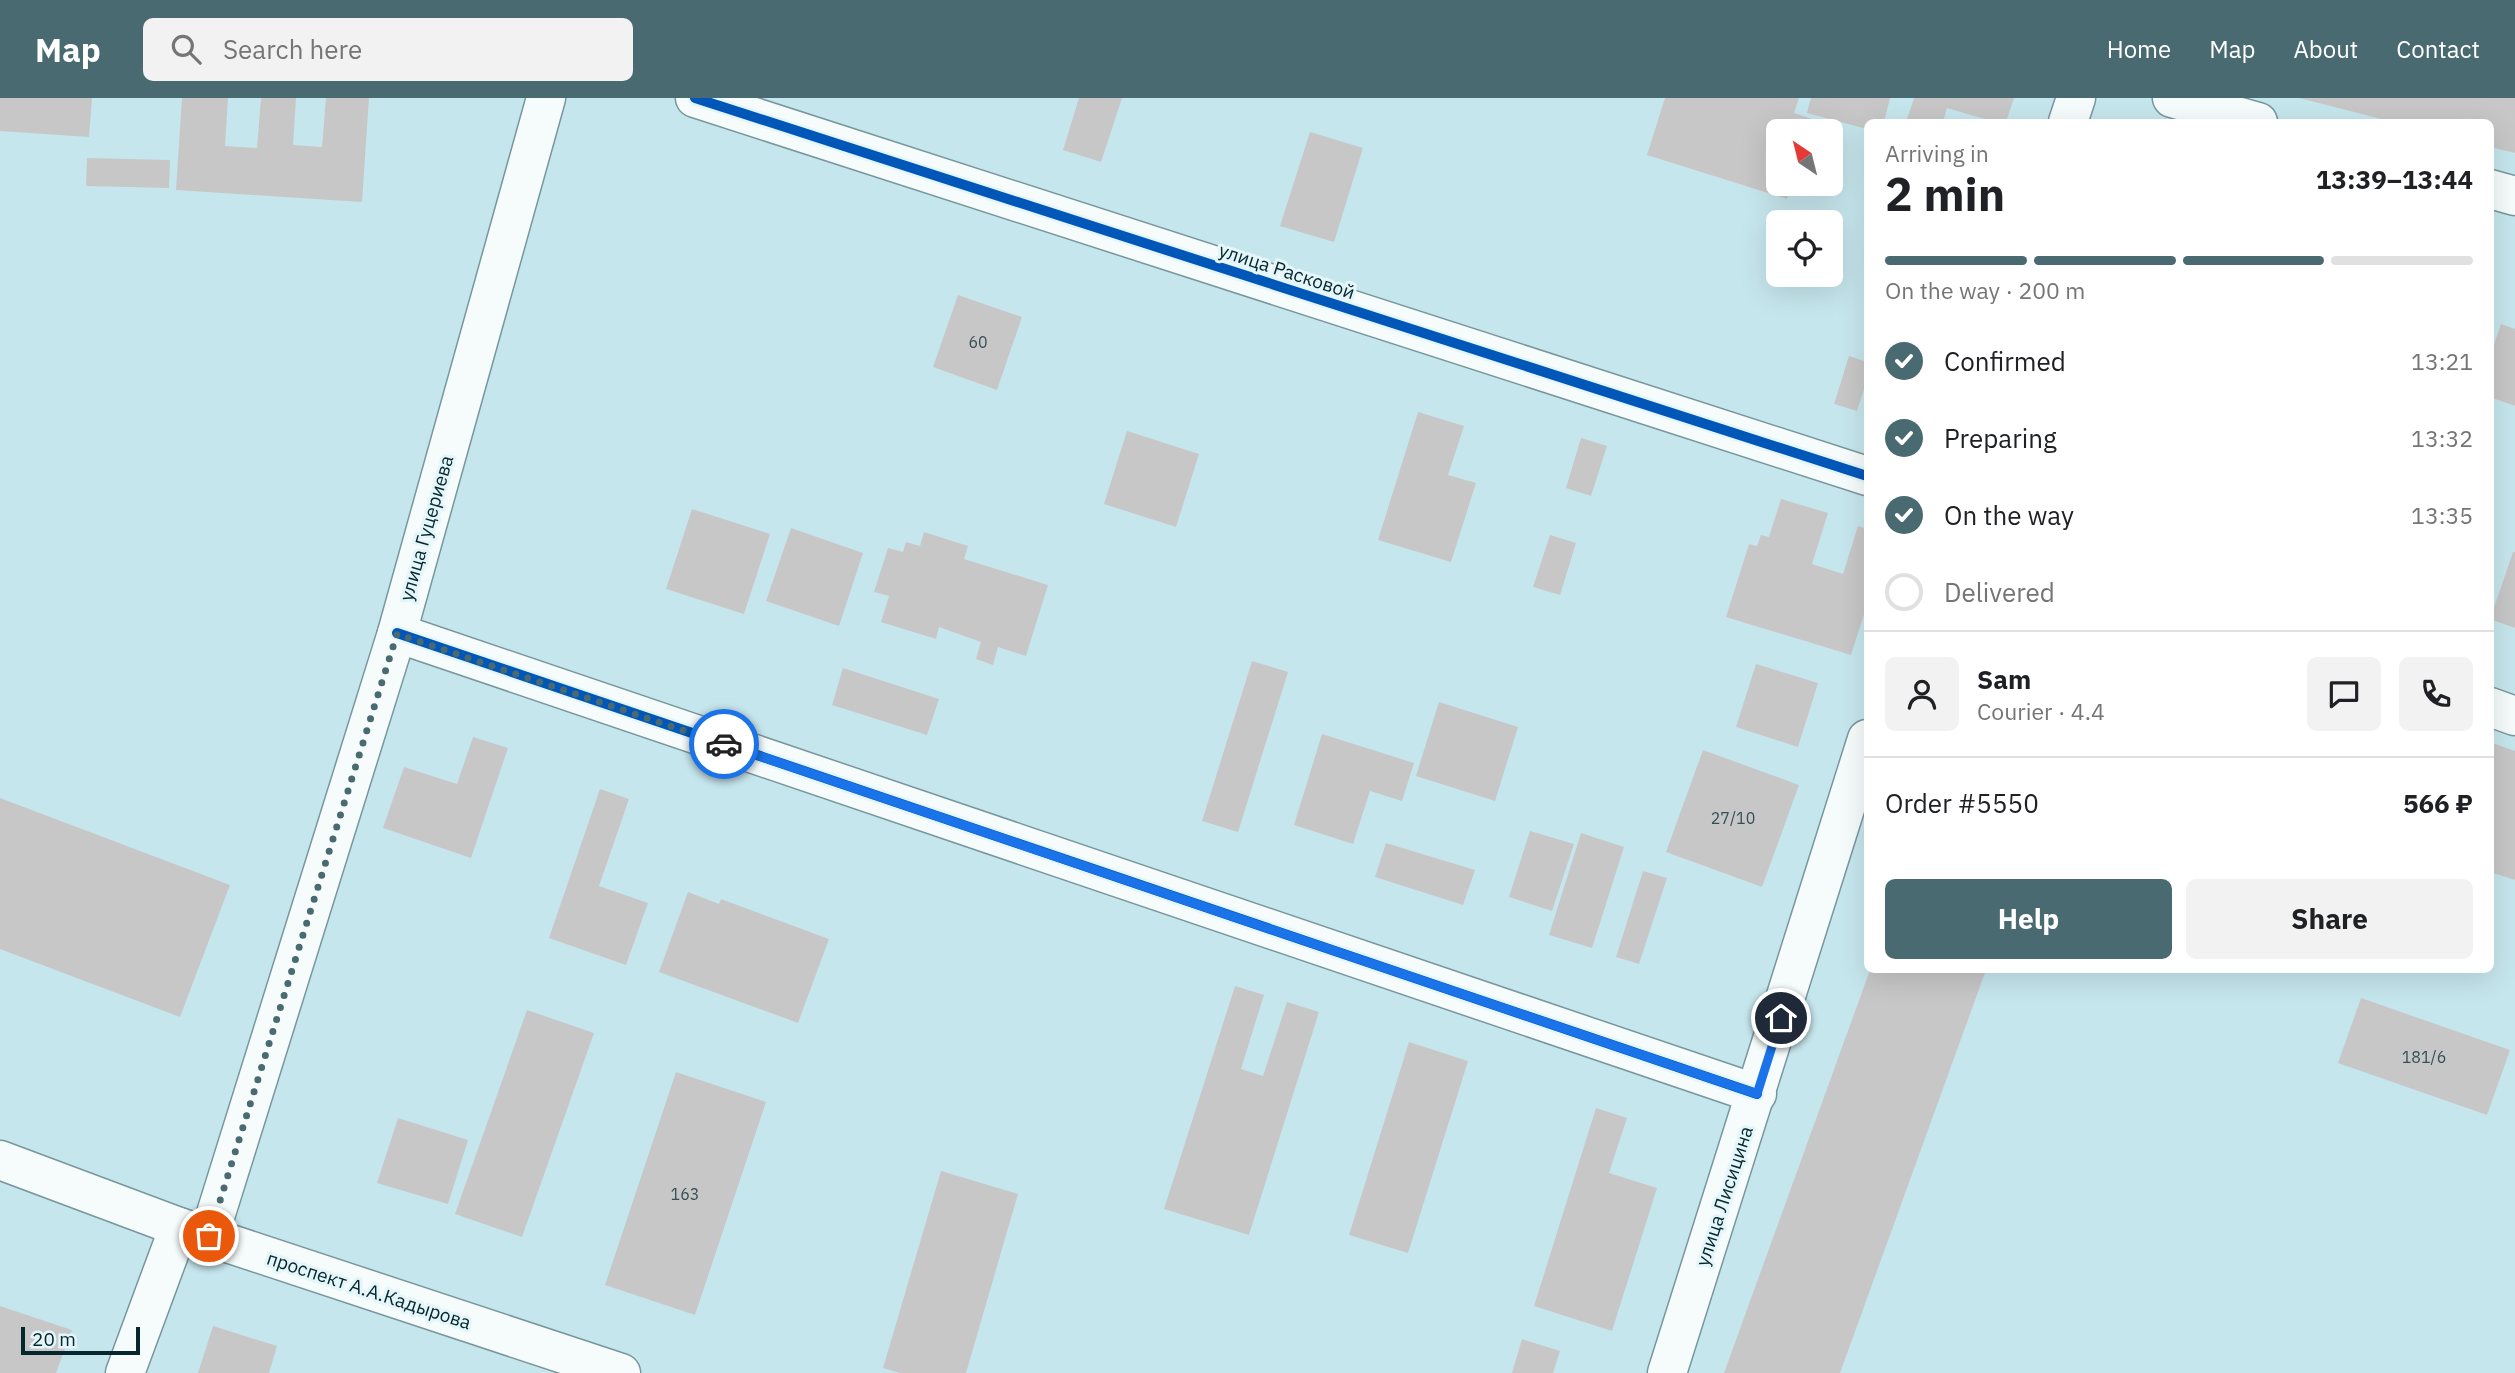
<!DOCTYPE html>
<meta charset="utf-8">
<style>
body{margin:0;font-family:"IBM Plex Sans",sans-serif;background:#f2f2f2;color:#202124;height:100vh;display:flex;flex-direction:column;font-size:26px;white-space:nowrap}
*{box-sizing:border-box;margin:0}
p{font-size:23px;color:#757577}
.icon{flex:none;width:38px;height:38px;fill:none;stroke:currentColor;stroke-width:2;stroke-linecap:round;stroke-linejoin:round}
.map{position:relative;flex:1;overflow:hidden}
.panel{position:absolute;left:1864px;top:21px;width:630px;height:854px;display:flex;flex-direction:column;background:#fff;border-radius:10px;box-shadow:0 7px 28px #0002}
.panel>*{flex:none}
.needle{width:46px;rotate:325deg}
.fabs{position:absolute;left:1766px;top:21px;display:grid;gap:14px}
.fabs a{display:grid;place-items:center;width:77px;height:77px;border-radius:10px;background:#fff;box-shadow:0 7px 28px #0002;font-size:35px}
.scale{position:absolute;left:21px;bottom:18px;width:119px;box-sizing:border-box;padding-left:7px;border:4px solid #05272d;border-top:0;font-size:19px;line-height:24px;white-space:nowrap;color:#05272d;-webkit-text-stroke:5px #e4f6fa;paint-order:stroke}
.pin{position:absolute;display:grid;place-items:center;width:60px;height:60px;color:#fff;margin:-30px;border:4px solid #fff;border-radius:50%;box-shadow:0 2px 7px #0007}
.courier{position:absolute;display:grid;place-items:center;width:70px;height:70px;margin:-35px;border:5px solid #1a73e8;border-radius:50%;background:#fff;color:#222;box-shadow:0 2px 9px #0007}
.overview em{font-style:normal;font-weight:700}
.overview div{display:flex;flex-direction:column-reverse}
.overview{display:flex;align-items:center;justify-content:space-between;height:119px;padding:0 21px}
h1{font-size:46px;font-weight:700;line-height:52px}
.bar{display:grid;grid-template-columns:repeat(4,1fr);gap:10px 7px;align-content:center;height:84px;padding:0 21px}
.bar i{height:9px;border-radius:5px;background:#e0e0e0}
.bar .active{background:#496a70}
.bar p{grid-column:span 4}
.line{display:flex;align-items:center;gap:18px;padding:0 21px;border-top:2px solid #e0e0e0}
.line div{flex:1}
.round{display:grid;place-items:center;flex:none;width:74px;height:74px;border-radius:10px;background:#f2f2f2}
ol{padding:0 21px;list-style:none}
li{display:flex;align-items:center;gap:21px;height:77px}
li p{margin-inline-start:auto}
li .icon{padding:7px;border-radius:50%;background:#496a70;color:#fff;stroke-width:4}
li:last-child{color:#757577}
li i{width:38px;height:38px;border:4px solid #e0e0e0;border-radius:50%}
.cta{display:flex;gap:14px;margin-top:auto;padding:14px 21px}
.cta a{flex:1;height:80px;border-radius:10px;background:#496a70;color:#fff;font-size:28px;font-weight:700;line-height:80px;text-align:center}
.cta a+a{background:#f2f2f2;color:#202124}
header{display:flex;align-items:center;gap:42px;box-sizing:border-box;height:98px;padding:0 35px;background:#496a70;color:#fff}
header strong{font-size:33px}
nav{display:flex;gap:38px;margin-inline-start:auto;font-size:24px}
.search{width:490px;height:63px;background:#f2f2f2;display:flex;align-items:center;gap:18px;box-sizing:border-box;padding:0 24px;border-radius:10px;color:#757577;font-size:26px}
.map>svg:first-child{display:block}
</style>
<header>
<strong>Map</strong>
<div class="search"><svg class="icon" aria-label="search" viewBox="0 0 24 24"><circle cx="10" cy="10" r="6"/><path d="M15 15l6 6"/></svg>Search here</div>
<nav><a>Home</a><a>Map</a><a>About</a><a>Contact</a></nav>
</header>
<div class="map">
<svg width="2515" height="1275" viewBox="0 0 2515 1275">
<rect width="100%" height="100%" fill="#c6e6ed"/>
<!-- building -->
<g fill="#c8c7c7">
<polygon points="0,0 92,0 89,39 0,33"/>
<polygon points="182,0 228,0 225,48 257,50 261,0 296,0 293,47 322,49 326,0 369,0 362,104 176,92"/>
<polygon points="1079,0 1122,0 1101,64 1063,52"/>
<polygon points="1665,0 1799,0 1794,15 1812,21 1808,33 1778,33 1778,86 1791,86 1787,101 1647,57"/>
<polygon points="1811,0 1890,0 1884,24 1867,24 1867,31 1807,15"/>
<polygon points="1914,0 2014,0 2006,24 1995,24 1947,10 1943,24 1906,24"/>
<polygon points="2299,0 2515,0 2515,55 2490,49 2490,24 2393,24"/>
<polygon points="1310,34 1363,50 1334,144 1280,128"/>
<polygon points="87,60 170,62 169,90 86,88"/>
<polygon points="958,197 1022,219 997,292 933,269"/>
<polygon points="2501,226 2515,231 2515,308 2490,299 2490,258"/>
<polygon points="1849,258 1867,264 1867,282 1857,313 1834,306"/>
<polygon points="1418,314 1464,328 1448,377 1476,385 1451,464 1378,442"/>
<polygon points="1127,333 1199,356 1176,429 1104,406"/>
<polygon points="1581,340 1607,348 1591,398 1566,390"/>
<polygon points="1781,401 1828,415 1812,466 1843,476 1858,428 1867,431 1867,507 1851,557 1726,519 1749,446 1757,448 1761,437 1769,439"/>
<polygon points="692,411 770,436 744,516 666,491"/>
<polygon points="791,430 863,455 839,528 766,503"/>
<polygon points="924,434 968,448 964,461 1048,487 1026,558 998,549 993,567 976,561 981,544 939,529 936,541 881,524 889,498 874,494 888,450 903,454 906,444 920,448"/>
<polygon points="1550,437 1576,445 1560,497 1533,489"/>
<polygon points="2513,454 2515,454 2515,530 2490,521"/>
<polygon points="1252,563 1288,574 1238,734 1202,723"/>
<polygon points="1756,566 1818,585 1798,649 1736,629"/>
<polygon points="843,570 939,601 927,637 832,607"/>
<polygon points="1439,604 1518,629 1495,703 1416,678"/>
<polygon points="1322,636 1414,665 1402,703 1370,693 1353,746 1294,727"/>
<polygon points="473,639 508,650 471,760 383,730 404,669 457,686"/>
<polygon points="2490,644 2515,653 2515,782 2490,774"/>
<polygon points="1703,652 1799,687 1762,789 1666,754"/>
<polygon points="600,691 629,701 599,788 648,805 626,867 549,840"/>
<polygon points="0,700 230,787 180,919 0,851"/>
<polygon points="1530,733 1574,746 1552,813 1509,799"/>
<polygon points="1581,735 1624,749 1592,850 1549,837"/>
<polygon points="1386,745 1475,772 1463,807 1375,779"/>
<polygon points="1643,773 1667,780 1639,866 1616,859"/>
<polygon points="688,794 719,806 721,801 829,841 798,925 659,874"/>
<polygon points="1870,872 1986,872 1840,1275 1724,1275"/>
<polygon points="1235,888 1264,897 1241,971 1263,978 1287,904 1319,914 1249,1137 1164,1111"/>
<polygon points="2361,900 2510,952 2487,1017 2338,965"/>
<polygon points="527,912 594,935 522,1139 455,1116"/>
<polygon points="1409,944 1468,963 1408,1155 1349,1137"/>
<polygon points="676,974 766,1004 695,1217 605,1187"/>
<polygon points="1596,1010 1627,1020 1609,1075 1657,1090 1612,1233 1534,1208"/>
<polygon points="398,1020 468,1042 448,1106 377,1085"/>
<polygon points="941,1073 1018,1096 966,1275 900,1275 883,1270"/>
<polygon points="0,1208 72,1232 56,1275 0,1275"/>
<polygon points="213,1228 277,1248 269,1275 198,1275"/>
<polygon points="1522,1241 1560,1253 1553,1275 1512,1275"/>
</g>
<g fill="none" stroke-linecap="round" stroke-linejoin="round">
<!-- minor casing -->
<g stroke="#78979d" stroke-width="41">
<g id="minor">
<polyline points="695,0 1867,378"/>
<polyline points="2172,0 2258,24"/>
<polyline points="2068,24 2076,0"/>
<polyline points="2490,91 2515,98"/>
<polyline points="397,535 1757,996"/>
<polyline points="2490,609 2515,618"/>
<polyline points="0,1062 179,1129 621,1275"/>
<polyline points="209,1138 397,535 546,0"/>
<polyline points="125,1275 179,1129"/>
<polyline points="1667,1275 1867,641"/>
</g>
</g>
<!-- minor -->
<use href="#minor" stroke="#f6fbfc" stroke-width="38"/>
<!-- cycleway casing -->
<g stroke="#e4f6fa" stroke-width="15">
<g id="cycleway">
<polyline points="695,0 1867,378"/>
<polyline points="397,535 1757,996"/>
</g>
</g>
<!-- cycleway -->
<use href="#cycleway" stroke="#0057b8" stroke-width="10"/>
</g>
<g fill="none" stroke-linecap="round" stroke-linejoin="round">
<!-- done -->
<polyline stroke="#496a70" stroke-width="7" stroke-dasharray="0 12.6" points="209,1138 397,536 724,646"/>
<!-- route -->
<polyline stroke="#1a73e8" stroke-width="9" points="724,646 1757,996 1781,920"/>
</g>
<g text-anchor="middle" stroke-width="6" stroke-linejoin="round" paint-order="stroke">
<!-- number labels -->
<g font-size="16" fill="#364f54">
<text x="978" y="250">60</text>
<text x="1733" y="726">27/10</text>
<text x="2424" y="965">181/6</text>
<text x="685" y="1102">163</text>
</g>
<!-- street labels -->
<g font-size="19" fill="#05272d" stroke="#e4f6fa">
<text transform="translate(1287 173) rotate(18)" y="7">улица Расковой</text>
<text transform="translate(426 430) rotate(-74)" y="7">улица Гуцериева</text>
<text transform="translate(1724 1098) rotate(-72)" y="7">улица Лисицина</text>
<text transform="translate(369 1192) rotate(18)" y="7">проспект А.А.Кадырова</text>
</g>
</g>
</svg>
<div class="fabs">
<a><svg class="needle" viewBox="-14 -14 28 28"><path d="M0-13l5 13h-10z" fill="#e53935"/><path d="M0 13l5-13h-10z" fill="#757577"/></svg></a>
<a><svg class="icon" aria-label="locate" viewBox="0 0 24 24"><circle cx="12" cy="12" r="6"/><path d="M12 2v4M12 18v4M2 12h4M18 12h4"/></svg></a>
</div>
<div class="scale">20 m</div>
<div class="pin" style="left:209px;top:1138px;background:#ea580c"><svg class="icon" aria-label="bag" viewBox="0 0 24 24"><path d="M5 8h14l-1 12H6zM9 8a3 3 0 0 1 6 0"/></svg></div>
<div class="pin" style="left:1781px;top:920px;background:#1f2937"><svg class="icon" aria-label="home" viewBox="0 0 24 24"><path d="M3 11l9-7 9 7M6 9v11h12V9"/></svg></div>
<div class="courier" style="left:724px;top:646px"><svg class="icon" aria-label="car" viewBox="0 0 24 24"><path d="M5 17H2v-5l4-1 3-4h7l3 4 3 1v5h-3M9 17h6M6 11h13"/><circle cx="7" cy="17" r="2"/><circle cx="17" cy="17" r="2"/></svg></div>
<section class="panel">
<div class="overview"><div><h1>2 min</h1><p>Arriving in</p></div><em>13:39–13:44</em></div>
<div class="bar"><i class="active"></i><i class="active"></i><i class="active"></i><i></i><p>On the way · 200 m</p></div>
<ol>
<li><svg class="icon" aria-label="check" viewBox="0 0 24 24"><path d="M5 12l5 5 9-10"/></svg>Confirmed<p>13:21</p></li>
<li><svg class="icon" aria-label="check" viewBox="0 0 24 24"><path d="M5 12l5 5 9-10"/></svg>Preparing<p>13:32</p></li>
<li><svg class="icon" aria-label="check" viewBox="0 0 24 24"><path d="M5 12l5 5 9-10"/></svg>On the way<p>13:35</p></li>
<li><i></i>Delivered</li>
</ol>
<div class="line" style="height:126px"><a class="round"><svg class="icon" aria-label="person" viewBox="0 0 24 24"><circle cx="12" cy="8" r="4"/><path d="M4 21q1-7 8-7t8 7"/></svg></a><div><b>Sam</b><p>Courier · 4.4</p></div><a class="round"><svg class="icon" aria-label="chat" viewBox="0 0 24 24"><path d="M4 5h16v11H9l-5 4z"/></svg></a><a class="round"><svg class="icon" aria-label="phone" viewBox="0 0 24 24"><path d="M5 4h4l2 5-3 2q2 4 5 5l2-3 5 2v4C11 20 4 13 5 4z"/></svg></a></div>
<div class="line" style="height:91px"><div>Order #5550</div><b>566 ₽</b></div>
<div class="cta"><a>Help</a><a>Share</a></div>
</section>
</div>
